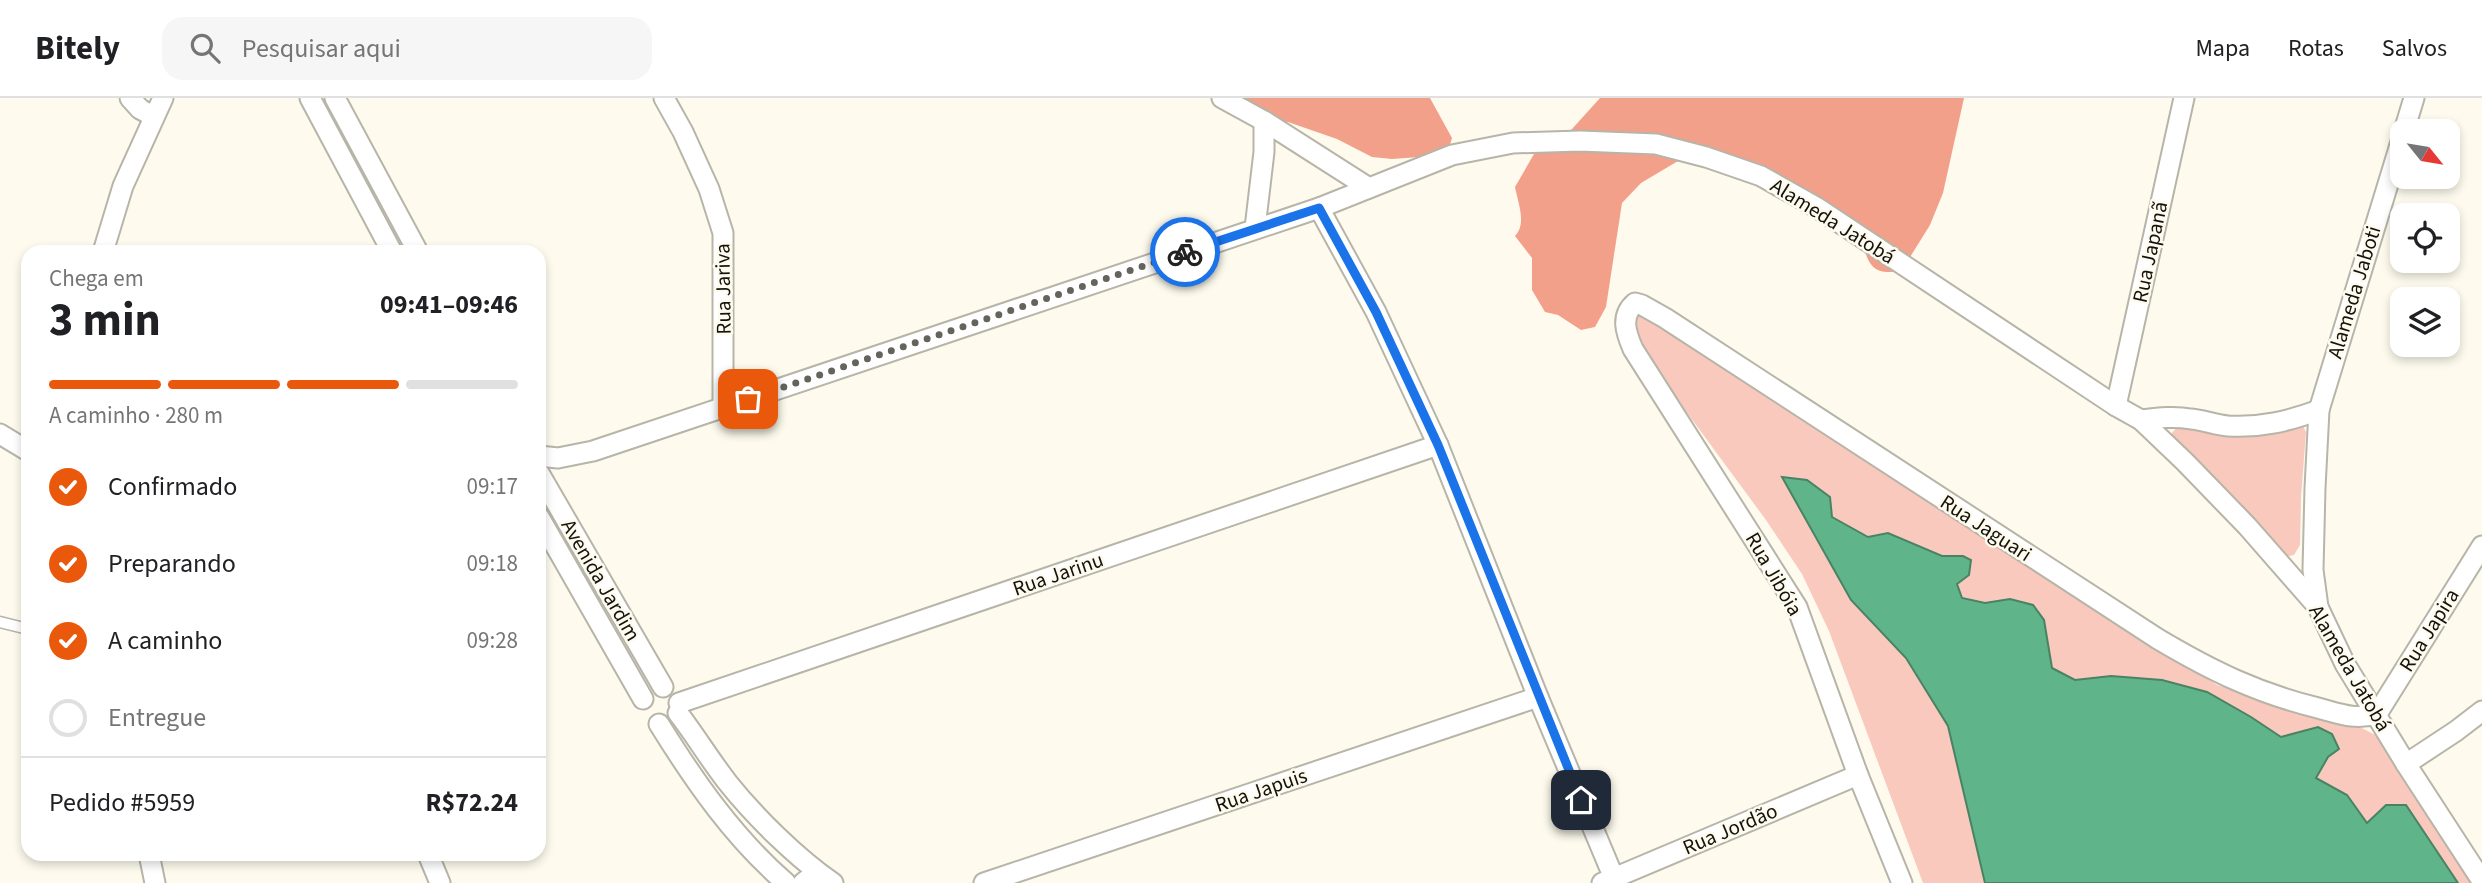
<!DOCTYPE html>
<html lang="pt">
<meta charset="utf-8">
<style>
body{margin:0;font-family:"Source Sans 3",sans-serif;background:#f6f6f6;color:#202124;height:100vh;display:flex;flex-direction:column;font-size:26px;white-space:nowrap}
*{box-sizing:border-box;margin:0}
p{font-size:23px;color:#757577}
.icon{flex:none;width:38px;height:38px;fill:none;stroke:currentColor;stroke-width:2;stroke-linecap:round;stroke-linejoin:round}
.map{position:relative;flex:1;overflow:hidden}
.details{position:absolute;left:21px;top:147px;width:525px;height:616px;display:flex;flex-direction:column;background:#fff;border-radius:21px;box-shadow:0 4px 10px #0003}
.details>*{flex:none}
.needle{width:46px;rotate:120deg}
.fabs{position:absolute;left:2390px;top:21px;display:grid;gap:14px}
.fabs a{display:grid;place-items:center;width:70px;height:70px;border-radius:14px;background:#fff;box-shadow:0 4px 10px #0003;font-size:35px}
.pin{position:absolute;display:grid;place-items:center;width:60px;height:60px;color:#fff;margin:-30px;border-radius:14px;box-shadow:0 4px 10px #0006}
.courier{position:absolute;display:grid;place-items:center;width:70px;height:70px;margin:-35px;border:5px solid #1a73e8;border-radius:50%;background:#fff;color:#222;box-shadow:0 2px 9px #0007}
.overview em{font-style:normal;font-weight:700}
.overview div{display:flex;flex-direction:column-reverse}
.overview{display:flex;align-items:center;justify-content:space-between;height:119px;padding:0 28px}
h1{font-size:46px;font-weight:700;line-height:52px}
.bar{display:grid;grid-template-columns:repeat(4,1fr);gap:10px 7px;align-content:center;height:84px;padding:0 28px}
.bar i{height:9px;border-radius:5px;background:#e0e0e0}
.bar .active{background:#ea580c}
.bar p{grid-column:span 4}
.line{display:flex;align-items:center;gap:18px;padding:0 28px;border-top:2px solid #e0e0e0}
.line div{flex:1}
ol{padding:0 28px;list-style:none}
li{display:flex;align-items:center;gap:21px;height:77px}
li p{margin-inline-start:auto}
li .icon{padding:7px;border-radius:50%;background:#ea580c;color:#fff;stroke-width:4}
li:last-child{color:#757577}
li i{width:38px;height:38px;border:4px solid #e0e0e0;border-radius:50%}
header{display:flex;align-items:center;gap:42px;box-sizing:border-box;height:98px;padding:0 35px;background:#fff;border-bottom:2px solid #e0e0e0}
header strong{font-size:33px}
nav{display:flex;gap:38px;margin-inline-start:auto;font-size:24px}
.search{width:490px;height:63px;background:#f6f6f6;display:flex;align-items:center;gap:18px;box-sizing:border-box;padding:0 24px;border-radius:21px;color:#757577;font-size:26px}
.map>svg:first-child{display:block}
</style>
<header>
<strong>Bitely</strong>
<div class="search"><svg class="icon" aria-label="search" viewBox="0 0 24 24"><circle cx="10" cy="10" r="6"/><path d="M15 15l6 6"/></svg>Pesquisar aqui</div>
<nav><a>Mapa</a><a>Rotas</a><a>Salvos</a></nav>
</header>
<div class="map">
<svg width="2482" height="785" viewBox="0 0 2482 785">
<rect width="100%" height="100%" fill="#fefbee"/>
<!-- green -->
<g fill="#f8c9bc">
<polygon points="1643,214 2217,587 2358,628 2381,640 2475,785 1923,785 1829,533 1802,476 1766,422 1632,240 1633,219"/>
<polygon points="2296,326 2303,328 2306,334 2301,399 2300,447 2294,457 2285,459 2172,346 2172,335 2177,329"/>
</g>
<!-- forest -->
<g fill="#f3a08a">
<polygon points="1234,0 1430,0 1452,40 1450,47 1419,59 1392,61 1372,59 1337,41 1288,24 1260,24"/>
<path d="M1600 0H1964L1943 95 1930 127 1902 172C1868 181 1867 160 1859 133L1719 66 1678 63 1641 85 1622 105 1606 209 1595 229 1581 232 1558 217 1545 214 1532 192V160L1515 138C1527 126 1518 105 1515 89L1534 56 1563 41Z"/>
</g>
<!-- water -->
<polygon fill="#60b489" stroke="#498364" stroke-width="2" points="1782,379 1807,382 1830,399 1832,419 1868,439 1888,435 1942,458 1963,458 1971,462 1969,477 1957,486 1962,500 1985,505 2010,501 2033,507 2044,522 2052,570 2075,582 2111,578 2162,582 2207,594 2251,619 2281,639 2318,629 2332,636 2339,651 2328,659 2316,680 2347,697 2367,725 2386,707 2406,707 2458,785 1985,785 1948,628 1906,560 1851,502"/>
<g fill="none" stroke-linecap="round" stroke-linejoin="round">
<!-- lane casing -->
<g stroke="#b7b4a8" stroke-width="13">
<polyline id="lane" points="0,524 28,531"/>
</g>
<!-- street casing -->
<g stroke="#b7b4a8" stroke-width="23">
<g id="street">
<polyline points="130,0 140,11 153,18"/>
<polyline points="310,0 392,154"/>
<polyline points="335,0 418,154"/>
<polyline points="664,0 683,34 709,91 723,135 723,310"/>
<polyline points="1222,0 1264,23 1369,90"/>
<polyline points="2404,33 2414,0"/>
<polyline points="1319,110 1376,214 1438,347 1538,599 1616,785"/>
<polyline points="1255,130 1264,54 1264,23"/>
<polyline points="103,154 123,88 163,0"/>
<polyline points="2116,308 2184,0"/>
<path d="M2141 322C2158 320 2174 318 2191 321 2203 322 2216 327 2228 328 2261 330 2289 323 2319 312"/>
<polyline points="0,336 28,353"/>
<polyline points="539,358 558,360 593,353 1319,110 1452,57 1513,45 1580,43 1656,46 1706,59 1761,78 1816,109 2116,308 2141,322 2185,364 2247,428 2318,509 2345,566 2406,666 2482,783"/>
<polyline points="539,375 663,589"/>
<polyline points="539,419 643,601"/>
<polyline points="2318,509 2313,472 2315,390 2319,312 2403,37"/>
<polyline points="679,605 1438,347"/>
<path d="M678 615C695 637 710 662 728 685 755 719 798 761 833 785"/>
<path d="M659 626C695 684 734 740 786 785"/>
<polyline points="2406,666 2456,633 2482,613"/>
<polyline points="149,756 155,785"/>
<polyline points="428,756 440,785"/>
<polyline points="803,785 817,774"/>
<polyline points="984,785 1538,599"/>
<polyline points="1602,785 1858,677"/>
<path d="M1902 785 1858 677 1797 509 1633 251C1626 235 1620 218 1635 205L1642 207 1665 220 2158 541C2212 573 2257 595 2318 610 2341 616 2354 622 2377 616L2482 448"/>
</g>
</g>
<!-- lane -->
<use href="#lane" stroke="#fff" stroke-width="10"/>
<!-- street -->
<use href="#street" stroke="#fff" stroke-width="19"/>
</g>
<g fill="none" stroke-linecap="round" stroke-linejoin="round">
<!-- done -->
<polyline stroke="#65645c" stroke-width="7" stroke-dasharray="0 12.6" points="748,301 1185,154"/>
<!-- route -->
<polyline stroke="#1a73e8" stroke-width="9" points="1185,154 1319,110 1376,214 1438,347 1581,702"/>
</g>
<g text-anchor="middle" stroke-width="5" stroke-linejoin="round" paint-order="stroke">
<!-- street labels -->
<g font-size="21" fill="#13120e" stroke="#fefbee">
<text transform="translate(1833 123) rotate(32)" y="7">Alameda Jatobá</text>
<text transform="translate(2150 154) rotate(-78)" y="7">Rua Japanã</text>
<text transform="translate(723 191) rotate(-91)" y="7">Rua Jariva</text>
<text transform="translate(2354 194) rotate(-73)" y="7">Alameda Jaboti</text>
<text transform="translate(1986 430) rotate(33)" y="7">Rua Jaguari</text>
<text transform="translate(1058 476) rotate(-19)" y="7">Rua Jarinu</text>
<text transform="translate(1774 476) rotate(60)" y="7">Rua Jibóia</text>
<text transform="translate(601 482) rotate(60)" y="7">Avenida Jardim</text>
<text transform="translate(2429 532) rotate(-58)" y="7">Rua Japira</text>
<text transform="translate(2350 570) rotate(60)" y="7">Alameda Jatobá</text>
<text transform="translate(1261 692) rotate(-19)" y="7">Rua Japuis</text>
<text transform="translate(1730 731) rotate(-23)" y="7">Rua Jordão</text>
</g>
</g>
</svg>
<div class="fabs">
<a><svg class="needle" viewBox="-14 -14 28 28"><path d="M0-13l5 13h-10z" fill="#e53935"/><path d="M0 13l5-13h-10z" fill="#757577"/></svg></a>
<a><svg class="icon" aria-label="locate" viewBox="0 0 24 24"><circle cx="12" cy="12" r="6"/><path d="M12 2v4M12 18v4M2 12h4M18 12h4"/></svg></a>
<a><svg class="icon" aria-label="layers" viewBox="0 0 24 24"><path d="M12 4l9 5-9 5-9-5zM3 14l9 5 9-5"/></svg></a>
</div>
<div class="pin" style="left:748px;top:301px;background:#ea580c"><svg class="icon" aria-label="bag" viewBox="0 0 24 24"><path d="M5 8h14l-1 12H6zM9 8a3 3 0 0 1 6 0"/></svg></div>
<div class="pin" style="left:1581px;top:702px;background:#1f2937"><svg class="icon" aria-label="home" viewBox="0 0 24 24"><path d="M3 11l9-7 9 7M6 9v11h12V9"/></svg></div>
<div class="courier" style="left:1185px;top:154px"><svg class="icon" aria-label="bike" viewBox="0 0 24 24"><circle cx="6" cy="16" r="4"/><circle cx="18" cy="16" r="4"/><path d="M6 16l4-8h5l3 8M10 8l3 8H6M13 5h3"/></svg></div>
<section class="details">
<div class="overview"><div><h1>3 min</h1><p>Chega em</p></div><em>09:41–09:46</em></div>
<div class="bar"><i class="active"></i><i class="active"></i><i class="active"></i><i></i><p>A caminho · 280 m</p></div>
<ol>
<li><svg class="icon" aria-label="check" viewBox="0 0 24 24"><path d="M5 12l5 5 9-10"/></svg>Confirmado<p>09:17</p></li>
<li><svg class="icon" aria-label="check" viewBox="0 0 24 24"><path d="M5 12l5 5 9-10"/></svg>Preparando<p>09:18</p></li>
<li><svg class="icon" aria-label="check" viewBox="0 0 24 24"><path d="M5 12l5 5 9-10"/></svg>A caminho<p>09:28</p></li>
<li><i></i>Entregue</li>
</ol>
<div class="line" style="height:91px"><div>Pedido #5959</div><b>R$72.24</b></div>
</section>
</div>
